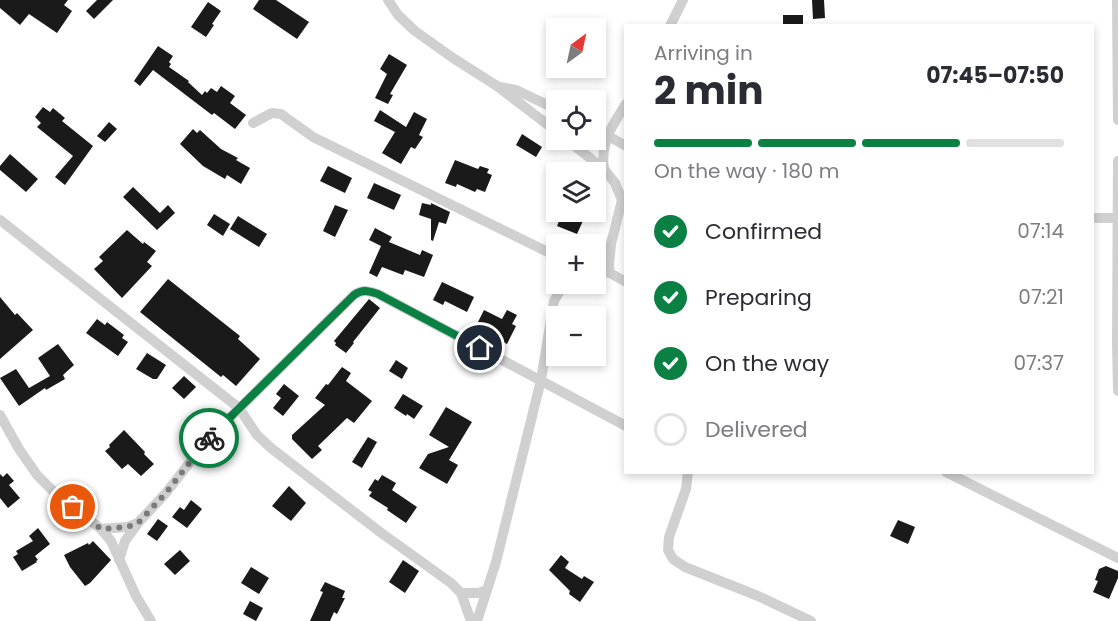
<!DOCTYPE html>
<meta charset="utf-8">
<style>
body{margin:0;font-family:Poppins,sans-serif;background:#f2f2f3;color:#2b2b33;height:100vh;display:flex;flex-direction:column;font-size:22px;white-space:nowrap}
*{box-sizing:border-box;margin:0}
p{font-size:20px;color:#7c7c81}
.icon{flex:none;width:33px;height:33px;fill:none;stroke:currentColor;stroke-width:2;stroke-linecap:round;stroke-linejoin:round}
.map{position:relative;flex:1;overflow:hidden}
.sheet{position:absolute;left:624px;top:24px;width:470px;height:450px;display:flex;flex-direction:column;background:#fff;border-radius:0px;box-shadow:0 3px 9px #0003}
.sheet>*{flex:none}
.needle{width:39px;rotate:33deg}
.buttons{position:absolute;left:546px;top:18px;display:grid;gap:12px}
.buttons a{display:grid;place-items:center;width:60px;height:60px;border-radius:0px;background:#fff;box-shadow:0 3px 9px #0003;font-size:30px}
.pin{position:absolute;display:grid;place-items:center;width:51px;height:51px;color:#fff;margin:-26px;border:3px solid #fff;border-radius:50%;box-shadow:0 2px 6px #0007}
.courier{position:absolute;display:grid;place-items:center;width:60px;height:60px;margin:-30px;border:4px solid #0b8043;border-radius:50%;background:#fff;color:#222;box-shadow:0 2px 8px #0007}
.headline em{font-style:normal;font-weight:700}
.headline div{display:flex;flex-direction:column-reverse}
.headline{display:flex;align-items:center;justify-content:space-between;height:102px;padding:0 30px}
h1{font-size:39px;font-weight:700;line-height:45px}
.bar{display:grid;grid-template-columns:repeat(4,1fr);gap:9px 6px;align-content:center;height:72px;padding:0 30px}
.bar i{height:8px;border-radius:4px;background:#e1e1e2}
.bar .current{background:#0b8043}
.bar p{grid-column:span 4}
ol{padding:0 30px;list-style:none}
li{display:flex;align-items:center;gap:18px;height:66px}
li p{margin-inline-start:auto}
li .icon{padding:6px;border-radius:50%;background:#0b8043;color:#fff;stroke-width:4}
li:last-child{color:#7c7c81}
li i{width:33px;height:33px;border:3px solid #e1e1e2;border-radius:50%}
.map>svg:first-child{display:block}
</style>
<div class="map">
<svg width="1118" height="621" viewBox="0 0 1118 621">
<rect width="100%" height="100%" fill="#fff"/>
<!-- building -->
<g fill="#1a1a1a">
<polygon points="0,0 68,0 64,5 72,11 57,33 29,14 20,25 0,8"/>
<polygon points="97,0 113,0 94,19 86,11"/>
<polygon points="259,0 276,0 309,22 297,39 253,9"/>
<polygon points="812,0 824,0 825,18 813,19"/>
<polygon points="208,2 221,11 212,24 214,25 206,37 191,27"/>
<rect x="783" y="15" width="20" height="11"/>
<polygon points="158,46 173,56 169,62 171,64 169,67 189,81 188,82 202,95 205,91 207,93 211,88 217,92 221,86 235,96 230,103 246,115 235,129 214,113 212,115 153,70 140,86 134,81"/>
<polygon points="389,54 407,65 390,94 393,95 388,104 375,98 387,74 380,69"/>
<polygon points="43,107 50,112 53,108 65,118 62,121 93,146 65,185 55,177 73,156 37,127 41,123 35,117"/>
<polygon points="380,110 406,127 414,112 427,119 419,135 423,137 415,149 411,147 401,164 382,153 395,132 374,121"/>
<polygon points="109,122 117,129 105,142 97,136"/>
<polygon points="193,129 197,133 200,130 221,149 238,158 236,160 250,168 241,184 227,175 225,179 203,166 180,144"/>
<polygon points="522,134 542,147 536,157 516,145"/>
<polygon points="10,154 38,179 26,192 0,170 0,166"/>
<polygon points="455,160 478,169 480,166 489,169 487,173 492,175 485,192 477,189 475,192 457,184 456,187 445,183"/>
<polygon points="328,166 352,178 345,193 320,181"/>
<polygon points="374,183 401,195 394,210 367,198"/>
<polygon points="133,187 160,213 168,205 175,213 157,230 123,197"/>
<polygon points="422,203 431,205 431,203 450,212 446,224 439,222 433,241 431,240 431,219 419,215"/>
<polygon points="335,205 348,210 335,237 323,231"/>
<polygon points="563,212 587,212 577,234 557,226"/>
<polygon points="214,214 230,224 223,236 207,225"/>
<polygon points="238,216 267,234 259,247 230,229"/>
<polygon points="375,228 392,237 389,242 420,255 422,250 433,255 424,277 405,270 403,275 382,267 377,277 369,273 381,246 369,240"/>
<polygon points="127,230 143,244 144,242 156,251 147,262 152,266 122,298 94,269 103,261 99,257"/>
<polygon points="168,279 240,336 238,339 260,359 236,386 223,375 221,377 140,312"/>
<polygon points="442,282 474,297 467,312 445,301 443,305 433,300"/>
<polygon points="0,297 15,315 17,313 33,330 0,359"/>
<polygon points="369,299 380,308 353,342 354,343 346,353 335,345 336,343 334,341"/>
<polygon points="484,310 502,319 507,310 517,315 512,324 516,326 507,344 475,328"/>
<polygon points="97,319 105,325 107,322 124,335 122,338 128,342 118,356 86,333"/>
<polygon points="58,344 74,365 63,375 65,379 46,390 45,388 19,406 0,378 16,369 29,388 50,376 38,358"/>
<polygon points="147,353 166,365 157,379 153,379 136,369"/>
<polygon points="396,360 408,368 402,379 389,371"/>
<polygon points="342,367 351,373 346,381 372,401 354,423 347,418 318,446 322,450 312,459 292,439 292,435 325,405 315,398 326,384 328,385"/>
<polygon points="184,376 196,387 184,399 172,388"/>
<polygon points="284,384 299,396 283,416 273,408 281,398 276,394"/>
<polygon points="403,394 423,406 414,419 407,414 406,416 394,408"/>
<polygon points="446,407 472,422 449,460 458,465 447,484 419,468 428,454 449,447 429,435"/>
<polygon points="124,430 145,452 144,454 154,464 141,476 128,464 122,469 105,451 110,447 109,445"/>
<polygon points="368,437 377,442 362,468 352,462"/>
<polygon points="7,473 14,481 9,485 20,498 8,508 0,498 0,474 3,477"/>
<polygon points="382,475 396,483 392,490 417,507 406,523 387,510 388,508 369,496 372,492 368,490 375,479 378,481"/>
<polygon points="289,486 306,503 291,521 272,506"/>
<polygon points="191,500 202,509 187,528 172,517 180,507 184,510"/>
<polygon points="158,519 168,526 157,541 147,534"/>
<polygon points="898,520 915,527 908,544 890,536"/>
<polygon points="38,528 50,544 35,556 38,560 36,561 37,562 22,571 13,557 18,554 16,551 33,541 29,536"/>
<polygon points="93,541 111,560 90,583 85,586 70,567 64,555 88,543 89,545"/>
<polygon points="180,550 190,561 175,575 164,564"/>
<polygon points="561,555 569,562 565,568 582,579 584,576 594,582 580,602 569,594 570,591 549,570"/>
<polygon points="403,560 419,571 405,593 389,582"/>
<polygon points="1106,566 1118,571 1118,578 1109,599 1093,592 1098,581 1095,580 1099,569"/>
<polygon points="251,567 269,578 259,594 241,583"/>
<polygon points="325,582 345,591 342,598 345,598 337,614 334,612 330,621 310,621 323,592 320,591"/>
<polygon points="250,601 263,608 256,621 243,614"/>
</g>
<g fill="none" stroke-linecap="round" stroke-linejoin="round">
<!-- street -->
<g stroke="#d0d0d0" stroke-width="10">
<polyline points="388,0 398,15 415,31 453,58 497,86 556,131"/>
<polyline points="1117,0 1118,120"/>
<polyline points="670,26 683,0"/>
<polyline points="500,87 516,90 556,109"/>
<polyline points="253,123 272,113 281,114 313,137 556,256"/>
<polyline points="596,129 626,146"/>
<polyline points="567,140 604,169 615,183 622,200 611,244 609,266 610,273 626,282"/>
<polyline points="1118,161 1117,344 1118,391"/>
<path d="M604 169C600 142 612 126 626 104"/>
<polyline points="1092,218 1118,218"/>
<polyline points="0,220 239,408 257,435 271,448 380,532 451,583 461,593 471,621"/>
<polyline points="596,270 610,273"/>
<polyline points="0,415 19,449 37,475 52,490 101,529 111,541 136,596 151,621"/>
<polyline points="688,472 686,489 669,537 668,550 673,559 685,567 758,596 811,621"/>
<polyline points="946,472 1118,558"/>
<polyline points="101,529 127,527 138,523"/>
<path d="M119 560 125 541 138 523 165 494 209 438 354 295C363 289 368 291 378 294L626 426"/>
<polyline points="461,593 478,593 487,590"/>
<polyline points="477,621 496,562 541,380 554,301 564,284"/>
</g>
</g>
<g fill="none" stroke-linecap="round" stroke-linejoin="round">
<!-- done -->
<polyline stroke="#7a7a7a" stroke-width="6" stroke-dasharray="0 10.8" points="73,507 101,529 127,527 138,523 165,494 209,438"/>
<!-- route -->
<path stroke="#0b8043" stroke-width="8" d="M209 438 354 295C363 289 368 291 378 294L480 348"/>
</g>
</svg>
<div class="buttons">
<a><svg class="needle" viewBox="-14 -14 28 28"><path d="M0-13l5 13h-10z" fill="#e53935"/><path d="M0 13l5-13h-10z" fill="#7c7c81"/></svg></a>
<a><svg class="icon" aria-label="locate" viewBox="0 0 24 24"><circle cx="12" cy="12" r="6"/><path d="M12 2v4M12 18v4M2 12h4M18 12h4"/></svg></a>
<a><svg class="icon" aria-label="layers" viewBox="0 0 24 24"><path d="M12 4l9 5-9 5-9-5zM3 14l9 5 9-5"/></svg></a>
<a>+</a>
<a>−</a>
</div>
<div class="pin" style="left:73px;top:507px;background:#ea580c"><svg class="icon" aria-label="bag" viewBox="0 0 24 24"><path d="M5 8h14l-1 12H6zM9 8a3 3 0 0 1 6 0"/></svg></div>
<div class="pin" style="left:480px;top:348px;background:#1f2937"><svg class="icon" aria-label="home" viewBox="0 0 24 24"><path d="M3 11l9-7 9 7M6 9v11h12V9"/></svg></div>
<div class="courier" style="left:209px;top:438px"><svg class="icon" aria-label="bike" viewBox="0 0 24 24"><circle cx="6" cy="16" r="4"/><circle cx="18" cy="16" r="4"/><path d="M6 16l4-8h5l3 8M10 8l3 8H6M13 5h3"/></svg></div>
<section class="sheet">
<div class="headline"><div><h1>2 min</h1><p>Arriving in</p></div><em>07:45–07:50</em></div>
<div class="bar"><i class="current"></i><i class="current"></i><i class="current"></i><i></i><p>On the way · 180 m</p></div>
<ol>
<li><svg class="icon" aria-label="check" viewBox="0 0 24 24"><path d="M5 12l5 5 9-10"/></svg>Confirmed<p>07:14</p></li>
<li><svg class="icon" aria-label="check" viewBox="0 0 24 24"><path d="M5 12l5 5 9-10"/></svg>Preparing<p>07:21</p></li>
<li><svg class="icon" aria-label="check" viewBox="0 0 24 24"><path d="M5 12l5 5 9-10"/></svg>On the way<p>07:37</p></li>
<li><i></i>Delivered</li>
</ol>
</section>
</div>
